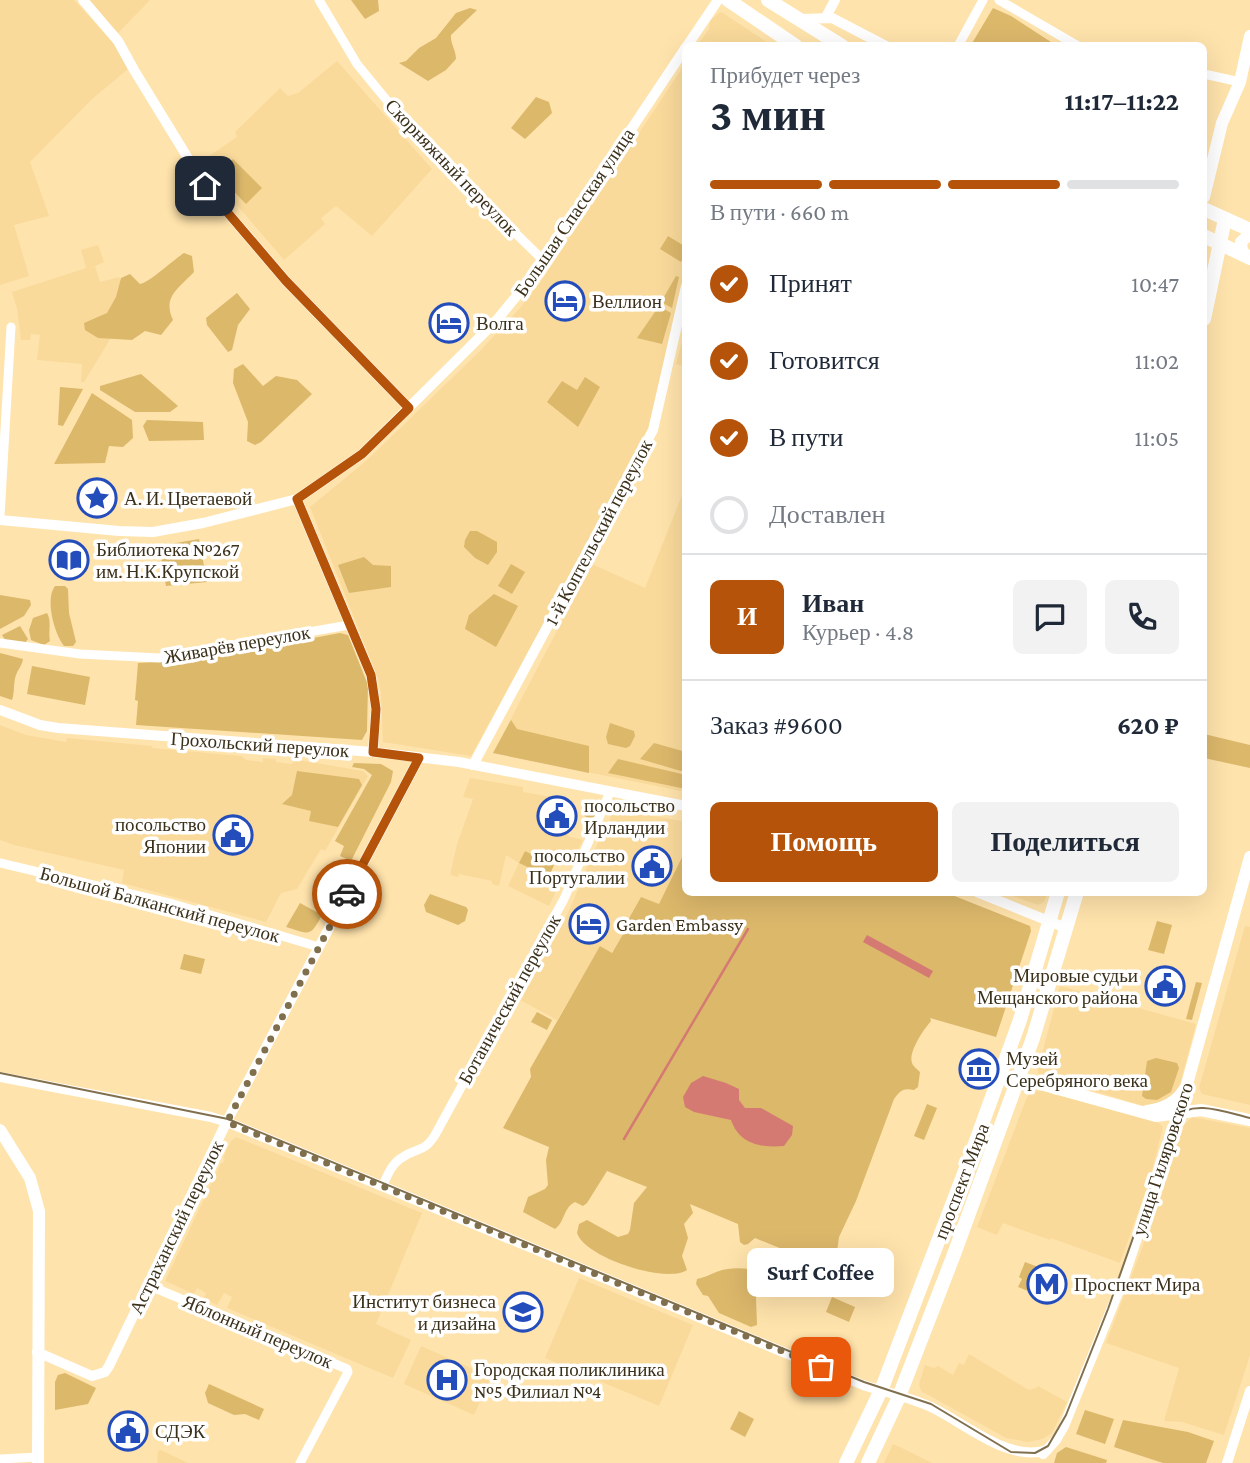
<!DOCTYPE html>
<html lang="ru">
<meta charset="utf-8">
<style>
body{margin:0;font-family:"Crimson Pro",serif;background:#f2f2f3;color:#1f2937;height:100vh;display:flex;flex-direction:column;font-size:26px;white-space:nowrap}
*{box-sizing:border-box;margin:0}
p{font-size:23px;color:#747a83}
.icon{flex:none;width:38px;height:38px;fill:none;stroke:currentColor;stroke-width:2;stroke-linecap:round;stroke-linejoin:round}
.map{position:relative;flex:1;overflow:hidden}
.panel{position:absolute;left:682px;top:42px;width:525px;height:854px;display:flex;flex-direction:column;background:#fff;border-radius:10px;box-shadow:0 7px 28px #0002}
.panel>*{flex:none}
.pin{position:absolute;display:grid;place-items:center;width:60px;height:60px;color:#fff;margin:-30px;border-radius:14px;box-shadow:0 4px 10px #0006}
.courier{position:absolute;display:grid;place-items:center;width:70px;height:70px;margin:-35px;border:5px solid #b45309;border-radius:50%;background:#fff;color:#222;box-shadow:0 2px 9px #0007}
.bubble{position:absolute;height:49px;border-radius:10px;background:#fff;box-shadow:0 7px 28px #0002;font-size:23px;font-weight:700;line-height:49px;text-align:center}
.headline em{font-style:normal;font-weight:700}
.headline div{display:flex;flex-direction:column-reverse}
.headline{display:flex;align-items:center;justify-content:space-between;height:119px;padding:0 28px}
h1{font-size:46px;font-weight:700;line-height:52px}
.bar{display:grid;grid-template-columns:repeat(4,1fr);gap:10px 7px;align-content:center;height:84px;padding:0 28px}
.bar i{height:9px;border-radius:5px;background:#e0e1e3}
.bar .selected{background:#b45309}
.bar p{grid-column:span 4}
.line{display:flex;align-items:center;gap:18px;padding:0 28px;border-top:2px solid #e0e1e3}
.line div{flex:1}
.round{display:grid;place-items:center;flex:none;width:74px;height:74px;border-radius:10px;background:#f2f2f3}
ol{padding:0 28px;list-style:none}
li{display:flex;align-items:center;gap:21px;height:77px}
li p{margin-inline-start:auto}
li .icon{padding:7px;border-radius:50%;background:#b45309;color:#fff;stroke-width:4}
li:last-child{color:#747a83}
li i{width:38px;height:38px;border:4px solid #e0e1e3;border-radius:50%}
.button{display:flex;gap:14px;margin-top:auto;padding:14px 28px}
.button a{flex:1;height:80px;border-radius:10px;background:#b45309;color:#fff;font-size:28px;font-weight:700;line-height:80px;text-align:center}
.button a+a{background:#f2f2f3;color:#1f2937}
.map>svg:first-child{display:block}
</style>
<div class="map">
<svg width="1250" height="1463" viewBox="0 0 1250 1463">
<rect width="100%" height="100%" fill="#ffe3ac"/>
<!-- built -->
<g fill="#f9da9b">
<polygon points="0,0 74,0 107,36 109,35 128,69 91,100 30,162 49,216 14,225 29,276 0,285"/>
<polygon points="87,0 150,0 118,33"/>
<polygon points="720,12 723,13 771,45 697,46 709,29 710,21"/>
<polygon points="337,61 432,169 372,236 336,206 321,218 325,224 284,260 200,162 237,137 235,132 280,88 288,96 298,93"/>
<polygon points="686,62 686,267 650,429 471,756 383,742 381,693 378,678 310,507 366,461 480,351 520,308 541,281"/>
<polygon points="98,245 104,262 95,266 100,282 119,277 122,285 136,297 84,382 81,382 82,364 37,360 40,335 31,334 30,340 21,340 17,309 12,292 86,268 81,250"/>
<polygon points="686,327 686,367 676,364"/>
<polygon points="686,485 686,792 493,753 592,564 645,588"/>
<polygon points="0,725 26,735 66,742 67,738 152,746 152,748 241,756 246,760 263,762 263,758 276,759 276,762 291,764 298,760 363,771 368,776 325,851 321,849 297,889 281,893 266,922 122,883 124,870 14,845 0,840"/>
<polygon points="470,778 523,787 523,792 574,801 568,836 583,840 574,858 561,852 554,865 525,851 520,863 560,883 549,906 508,886 519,863 506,855 499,886 492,884 492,881 459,874 458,877 450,875 457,844 473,799 463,797"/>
<polygon points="612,808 686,822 686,849 659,905 641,898 630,924 611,953 600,947 557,1020 520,1000 567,915 579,887 583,885 586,878 583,876 601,836 607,837"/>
<polygon points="1005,893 1047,892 1047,893 1044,902 1038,905"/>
<polygon points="1245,926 1250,927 1250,1105 1202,1094 1199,1088"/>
<polygon points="1060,986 1196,1024 1180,1084 1171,1100 1148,1106 1140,1105 1038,1074 1038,1069"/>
<polygon points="1032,1091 1042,1091 1159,1123 1163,1127 1150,1179 1120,1263 1051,1238 1050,1240 1003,1223 997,1235 977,1227 1027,1097"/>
<polygon points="1192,1117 1250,1128 1250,1355 1224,1435 1182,1422 1164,1421 1179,1368 1106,1343 1147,1235 1184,1125"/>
<polygon points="236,1137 422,1213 376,1324 411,1340 393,1378 227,1308 232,1297 224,1293 217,1305 204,1298 206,1293 197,1288 194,1294 165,1281 221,1163 223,1163 225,1159 223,1158 231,1141"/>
<polygon points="579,1278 693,1325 659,1406 545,1358"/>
<polygon points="421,1346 491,1377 474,1415 404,1384"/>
<polygon points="969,1354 1029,1390 1036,1388 1038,1386 1067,1402 1052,1433 1042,1439 1028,1442 1006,1438 921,1391 919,1384 925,1365 934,1368 938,1366 953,1375 959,1363 964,1365"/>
<polygon points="893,1444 904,1449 932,1463 884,1463"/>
<polygon points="161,1450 188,1463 157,1463 158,1451"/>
</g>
<!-- green -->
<g fill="#dcb86b">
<polygon points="351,0 378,0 379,11 365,19"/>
<path d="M470 8 477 10 451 35C450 43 456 50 456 59L446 70 428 81 399 63 406 61 419 48 436 38 456 13Z"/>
<polygon points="993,8 1011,16 1054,44 1061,42 1063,45 971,45"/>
<polygon points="536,97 549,102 552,113 525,139 511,128"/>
<polygon points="233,159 262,188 246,204 217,174"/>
<polygon points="668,236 686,247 686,253 681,262 660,249"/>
<path d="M184 253 192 256 194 272C179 288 162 297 173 320L161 335 145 331 132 340 98 338 85 330 84 323 107 313 116 297 121 278 130 274 140 284C149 283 173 260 184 253Z"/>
<polygon points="676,276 679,277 672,308 661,302"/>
<polygon points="237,293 250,309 238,325 232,350 228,352 207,325 206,318"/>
<polygon points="659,306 671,313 662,344 637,338"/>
<polygon points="243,364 263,386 276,376 297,380 312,394 261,442 255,445 247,441 248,422 233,383 234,369"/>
<polygon points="141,374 178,406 170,412 135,412 100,390 100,386"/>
<polygon points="585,377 600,387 578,427 547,402 562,381 577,390"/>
<polygon points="60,387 83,389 63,426 58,425"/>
<polygon points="92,393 132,420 133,438 123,447 109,446 105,463 54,464"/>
<polygon points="147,420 203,422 204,440 149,441 143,426"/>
<polygon points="470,531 477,531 497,542 497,552 488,565 475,558 464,547 465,540"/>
<polygon points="199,539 207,582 166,586 159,546"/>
<polygon points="364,557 373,565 391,566 391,587 349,593 338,565"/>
<polygon points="511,564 525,572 512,594 498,586"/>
<path d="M55 586H65L68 589 69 613 76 642 73 646H64C54 633 45 599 55 586Z"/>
<polygon points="494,594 518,606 496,647 465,629 469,615"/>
<polygon points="0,595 30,600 31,605 24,616 0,629"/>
<path d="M47 613C52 621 48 632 50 641L44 645 31 640 29 630 33 618Z"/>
<polygon points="20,626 28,639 25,643 6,641 2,635"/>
<polygon points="340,633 348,635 368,685 367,731 362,740 136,725 138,701 135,700 138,663 194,660"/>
<path d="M0 653 23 659C22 666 18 669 16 675 13 683 15 692 12 700L0 696Z"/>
<polygon points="32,666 90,677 85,705 27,694"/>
<polygon points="511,720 517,729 589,746 589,773 493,753"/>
<polygon points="610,723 634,731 635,736 630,746 626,748 608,744 606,737"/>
<polygon points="1204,734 1250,745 1250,768 1204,758"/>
<polygon points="654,743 686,752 686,771 681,771 640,759"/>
<polygon points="618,759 686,775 686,789 608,773"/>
<polygon points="354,763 381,764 393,771 391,782 351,861 340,856 344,846 335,841 372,775 364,769 352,767"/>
<polygon points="297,771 359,779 362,785 338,827 309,821 311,811 282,804 292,795"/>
<circle cx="590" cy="810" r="8"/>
<path d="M686 849V892L947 893 1030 926 1031 931 996 1037 930 1018 931 1021C924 1029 908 1052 912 1063 913 1066 918 1070 920 1072L918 1087 914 1090C903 1088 901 1090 894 1099L856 1201 839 1237 837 1252H832L828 1261 798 1249 789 1269 804 1282 805 1287 798 1293 761 1288 756 1298 757 1325 751 1327 719 1313 708 1296 703 1295 696 1284 697 1279C706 1277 711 1274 719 1271 735 1265 756 1270 772 1272L780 1267 783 1254 782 1249 755 1238 748 1244 744 1245 740 1242 738 1224 690 1204 693 1213 684 1224 688 1238 682 1256 687 1270C667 1284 585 1258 577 1233L579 1224 587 1220 618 1237 628 1234 630 1230 634 1203 647 1187 607 1171 587 1203 583 1206 575 1202C563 1208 565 1222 555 1229L523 1212 528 1197 545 1189 548 1185 546 1160 549 1147 503 1128 531 1077 530 1069 600 946 612 953 629 924 627 922 641 897 659 904Z"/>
<polygon points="525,851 554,865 549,877 519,863"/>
<polygon points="430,894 466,907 468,910 465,921 458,925 426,912 424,905"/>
<path d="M300 903 322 915C310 938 309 934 286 927Z"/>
<polygon points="1157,921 1172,925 1164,954 1148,950"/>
<polygon points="184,954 205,959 201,974 180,969"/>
<polygon points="1196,982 1202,983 1192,1020 1186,1019"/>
<polygon points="537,1012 552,1020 547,1030 531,1022"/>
<polygon points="1156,1058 1177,1063 1179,1068 1171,1092 1157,1100 1146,1099 1142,1096 1147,1061"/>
<polygon points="927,1104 937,1108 924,1140 914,1136"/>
<polygon points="1025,1262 1038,1267 1028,1291 1018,1287 1022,1279 1019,1277"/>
<polygon points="832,1297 855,1307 849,1322 826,1312"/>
<polygon points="65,1373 96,1388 88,1404 55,1410 55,1382 58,1375"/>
<polygon points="209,1384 264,1409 259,1420 245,1414 234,1415 208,1403 205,1393"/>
<polygon points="1085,1410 1114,1419 1105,1444 1076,1434"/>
<polygon points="739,1411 754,1419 745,1437 730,1429"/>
<polygon points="1123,1420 1188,1432 1214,1441 1206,1463 1163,1463 1114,1447"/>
<polygon points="1066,1447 1107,1460 1106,1463 1054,1463 1057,1453"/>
</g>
<!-- water -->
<g fill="#d47a73">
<polygon points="867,935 933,971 929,978 863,942"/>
<path d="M703 1076 726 1083 739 1089V1100L745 1108H761L793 1126 792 1135 784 1146C761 1148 739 1144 731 1120L694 1112 685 1107 683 1097 691 1083Z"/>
</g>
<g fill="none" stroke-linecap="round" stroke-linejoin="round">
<!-- stream -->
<polyline stroke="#d47a73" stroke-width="2.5" points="624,1139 748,929"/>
<!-- minor -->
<g stroke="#fff" stroke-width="9">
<polyline points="319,0 357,64 416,136 544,261"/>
<polyline points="999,0 1078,46"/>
<polyline points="958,46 983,0"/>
<polyline points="1204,74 1240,82"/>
<polyline points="0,516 11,327"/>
<polyline points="0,643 80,654 159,658 349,625"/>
<polyline points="0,863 173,904 319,947"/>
<path d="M383 1185C388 1174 392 1163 403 1157 417 1147 424 1153 435 1135L564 899 610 792"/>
<polyline points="148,1285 347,1369 348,1372 345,1378 300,1463"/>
<polyline points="0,1459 38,1457"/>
</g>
<!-- tertiary -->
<g stroke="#fff" stroke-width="10">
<polyline points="83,0 118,41 134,70 205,186 287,282 409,408"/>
<polyline points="826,17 835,0"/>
<polyline points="801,19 832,18 886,46"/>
<polyline points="687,46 718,0"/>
<polyline points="297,499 371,675 376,709 373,752"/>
<polyline points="0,520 119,531 153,532 203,523 297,499 362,454 496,321 536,272 686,47"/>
<polyline points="0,710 40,725 58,728 373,752 459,762 686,806"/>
<polyline points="473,765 653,430 686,286"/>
<polyline points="977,892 1066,928"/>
<path d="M0 1077 211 1117 227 1122 863 1385C885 1392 909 1397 931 1407 965 1423 1009 1463 1047 1450"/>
<polyline points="37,1352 92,1376 105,1372 109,1366 228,1119 419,758"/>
<polyline points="1043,1454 1056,1440 1064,1426 1122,1283 1179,1113"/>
<polyline points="1227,1463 1250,1391"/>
</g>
<!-- secondary -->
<g stroke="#fff" stroke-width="12">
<polyline points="1204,197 1222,123 1240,82 1250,36"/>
<polyline points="1248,257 1242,251 1241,242 1250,234"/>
<polyline points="1019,1078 1156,1116 1201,1110 1250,1120"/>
<path d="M1147 1111C1163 1109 1176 1103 1184 1090"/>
<polyline points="1179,1113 1250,857"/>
<polyline points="0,1130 30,1178 39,1211 38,1463"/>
</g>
<!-- primary -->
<g stroke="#fff" stroke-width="14">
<polyline points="728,0 796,46"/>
<polyline points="768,0 842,46"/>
<polyline points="1204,209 1250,230"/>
<polyline points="1204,236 1250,258"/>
<polyline points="1204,319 1225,219"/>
<polyline points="846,1463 882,1388 968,1163 1020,1020 1058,892"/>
<polyline points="868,1463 898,1399 953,1257 1033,1038 1077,892"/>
</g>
<!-- tram -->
<path stroke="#81704e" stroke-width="2" d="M0 1073 228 1119 864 1382 931 1404 1011 1452 1035 1453 1048 1446 1066 1415 1108 1309 1175 1118C1192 1098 1228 1113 1250 1118"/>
</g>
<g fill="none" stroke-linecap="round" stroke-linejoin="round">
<!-- done -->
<polyline stroke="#806f4d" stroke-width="7" stroke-dasharray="0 12.6" points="347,894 227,1122 821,1367"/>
<!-- route -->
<polyline stroke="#b45309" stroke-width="9" points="205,186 286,281 409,408 362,454 297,499 371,675 376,709 373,752 419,758 347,894"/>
</g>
<!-- icons -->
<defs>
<g id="hotel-ring" transform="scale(2.0125)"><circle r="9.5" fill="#fff" stroke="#244dbc" stroke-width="1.5"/><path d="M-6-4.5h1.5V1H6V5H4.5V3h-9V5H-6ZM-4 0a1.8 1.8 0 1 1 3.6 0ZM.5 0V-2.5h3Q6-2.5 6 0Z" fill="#244dbc"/></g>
<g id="sight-ring" transform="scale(2.0125)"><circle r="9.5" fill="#fff" stroke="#244dbc" stroke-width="1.5"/><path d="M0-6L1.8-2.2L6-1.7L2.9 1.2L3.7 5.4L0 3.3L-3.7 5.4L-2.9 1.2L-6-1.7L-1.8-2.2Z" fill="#244dbc"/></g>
<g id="library-ring" transform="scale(2.0125)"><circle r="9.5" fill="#fff" stroke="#244dbc" stroke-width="1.5"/><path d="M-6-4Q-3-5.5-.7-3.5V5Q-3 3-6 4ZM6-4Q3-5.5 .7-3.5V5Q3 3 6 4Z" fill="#244dbc"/></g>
<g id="civic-ring" transform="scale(2.0125)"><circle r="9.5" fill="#fff" stroke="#244dbc" stroke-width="1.5"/><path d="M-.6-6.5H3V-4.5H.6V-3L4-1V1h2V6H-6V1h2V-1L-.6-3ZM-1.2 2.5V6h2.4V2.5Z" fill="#244dbc"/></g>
<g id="museum-ring" transform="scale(2.0125)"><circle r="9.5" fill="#fff" stroke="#244dbc" stroke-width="1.5"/><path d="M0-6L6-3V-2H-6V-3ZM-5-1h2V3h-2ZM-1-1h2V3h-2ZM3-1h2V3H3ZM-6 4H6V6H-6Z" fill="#244dbc"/></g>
<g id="metro-ring" transform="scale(2.0125)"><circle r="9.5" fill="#fff" stroke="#244dbc" stroke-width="1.5"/><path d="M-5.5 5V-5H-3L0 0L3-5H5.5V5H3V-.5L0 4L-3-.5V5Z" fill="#244dbc"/></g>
<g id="university-ring" transform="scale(2.0125)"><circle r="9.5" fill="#fff" stroke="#244dbc" stroke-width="1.5"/><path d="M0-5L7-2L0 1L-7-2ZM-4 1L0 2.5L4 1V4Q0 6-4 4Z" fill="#244dbc"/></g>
<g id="hospital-ring" transform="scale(2.0125)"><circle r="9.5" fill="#fff" stroke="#244dbc" stroke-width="1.5"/><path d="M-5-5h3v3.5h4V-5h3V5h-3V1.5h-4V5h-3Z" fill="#244dbc"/></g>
</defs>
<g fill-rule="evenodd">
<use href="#hotel-ring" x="565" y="301"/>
<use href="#hotel-ring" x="449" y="323"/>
<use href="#sight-ring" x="97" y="498"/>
<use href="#library-ring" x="69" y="560"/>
<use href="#civic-ring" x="557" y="816"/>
<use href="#civic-ring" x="233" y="835"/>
<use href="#civic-ring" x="652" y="866"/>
<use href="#hotel-ring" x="589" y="924"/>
<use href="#civic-ring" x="1165" y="986"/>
<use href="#museum-ring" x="979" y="1069"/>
<use href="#metro-ring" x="1047" y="1284"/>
<use href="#university-ring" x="523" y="1312"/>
<use href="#hospital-ring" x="447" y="1380"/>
<use href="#civic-ring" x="128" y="1431"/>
</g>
<g text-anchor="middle" stroke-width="7" stroke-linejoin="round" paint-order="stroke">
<!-- street labels -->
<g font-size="19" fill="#3b301a" stroke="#fff">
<text transform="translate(452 167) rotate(46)" y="7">Скорняжный переулок</text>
<text transform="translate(574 212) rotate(-56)" y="7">Большая Спасская улица</text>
<text transform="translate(598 532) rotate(-62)" y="7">1-й Коптельский переулок</text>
<text transform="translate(237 644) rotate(-10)" y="7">Живарёв переулок</text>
<text transform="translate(260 744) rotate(4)" y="7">Грохольский переулок</text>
<text transform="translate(160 904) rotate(15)" y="7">Большой Балканский переулок</text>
<text transform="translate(509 999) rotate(-61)" y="7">Ботанический переулок</text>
<text transform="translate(1162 1159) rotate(-72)" y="7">улица Гиляровского</text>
<text transform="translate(961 1181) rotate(-69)" y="7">проспект Мира</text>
<text transform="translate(176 1227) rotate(-64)" y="7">Астраханский переулок</text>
<text transform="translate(258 1331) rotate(23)" y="7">Яблонный переулок</text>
</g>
<!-- poi labels -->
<g font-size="19" fill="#3b301a" stroke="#fff" text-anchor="start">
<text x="592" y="308">Веллион</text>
<text x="476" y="330">Волга</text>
<text x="124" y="505">А. И. Цветаевой</text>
<text x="96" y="556">Библиотека №267<tspan x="96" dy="22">им. Н.К.Крупской</tspan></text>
<text x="584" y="812">посольство<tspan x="584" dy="22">Ирландии</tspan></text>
<text x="206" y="831" text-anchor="end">посольство<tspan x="206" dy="22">Японии</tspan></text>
<text x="625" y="862" text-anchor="end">посольство<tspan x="625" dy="22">Португалии</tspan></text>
<text x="616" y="931">Garden Embassy</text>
<text x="1138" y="982" text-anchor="end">Мировые судьи<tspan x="1138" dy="22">Мещанского района</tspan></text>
<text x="1006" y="1065">Музей<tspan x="1006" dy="22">Серебряного века</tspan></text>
<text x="1074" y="1291">Проспект Мира</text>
<text x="496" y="1308" text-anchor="end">Институт бизнеса<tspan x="496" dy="22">и дизайна</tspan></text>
<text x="474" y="1376">Городская поликлиника<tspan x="474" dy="22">№5 Филиал №4</tspan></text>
<text x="155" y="1438">СДЭК</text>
</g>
</g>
</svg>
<div class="pin" style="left:821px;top:1367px;background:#ea580c"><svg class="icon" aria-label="bag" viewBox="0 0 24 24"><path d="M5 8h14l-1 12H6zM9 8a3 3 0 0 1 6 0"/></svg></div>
<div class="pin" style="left:205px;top:186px;background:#1f2937"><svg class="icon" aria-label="home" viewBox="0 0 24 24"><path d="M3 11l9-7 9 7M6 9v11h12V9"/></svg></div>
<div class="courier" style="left:347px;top:894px"><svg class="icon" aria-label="car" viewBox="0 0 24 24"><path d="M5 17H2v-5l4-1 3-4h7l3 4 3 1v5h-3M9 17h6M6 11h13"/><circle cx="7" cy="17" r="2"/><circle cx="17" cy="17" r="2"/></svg></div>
<div class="bubble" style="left:747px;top:1248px;width:147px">Surf Coffee</div>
<section class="panel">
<div class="headline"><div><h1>3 мин</h1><p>Прибудет через</p></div><em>11:17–11:22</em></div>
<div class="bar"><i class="selected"></i><i class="selected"></i><i class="selected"></i><i></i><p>В пути · 660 m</p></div>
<ol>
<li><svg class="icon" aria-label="check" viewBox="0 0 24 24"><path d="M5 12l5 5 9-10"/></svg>Принят<p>10:47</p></li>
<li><svg class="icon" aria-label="check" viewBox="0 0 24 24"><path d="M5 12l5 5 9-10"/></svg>Готовится<p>11:02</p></li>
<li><svg class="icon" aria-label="check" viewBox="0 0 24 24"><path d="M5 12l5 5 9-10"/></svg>В пути<p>11:05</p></li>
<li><i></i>Доставлен</li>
</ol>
<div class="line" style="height:126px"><b class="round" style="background:#b45309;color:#fff">И</b><div><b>Иван</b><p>Курьер · 4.8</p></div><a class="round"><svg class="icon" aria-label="chat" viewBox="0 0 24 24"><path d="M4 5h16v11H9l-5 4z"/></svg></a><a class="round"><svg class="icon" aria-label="phone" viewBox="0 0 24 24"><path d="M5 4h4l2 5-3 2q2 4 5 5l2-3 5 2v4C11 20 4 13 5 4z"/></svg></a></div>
<div class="line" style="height:91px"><div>Заказ #9600</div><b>620 ₽</b></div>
<div class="button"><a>Помощь</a><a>Поделиться</a></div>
</section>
</div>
